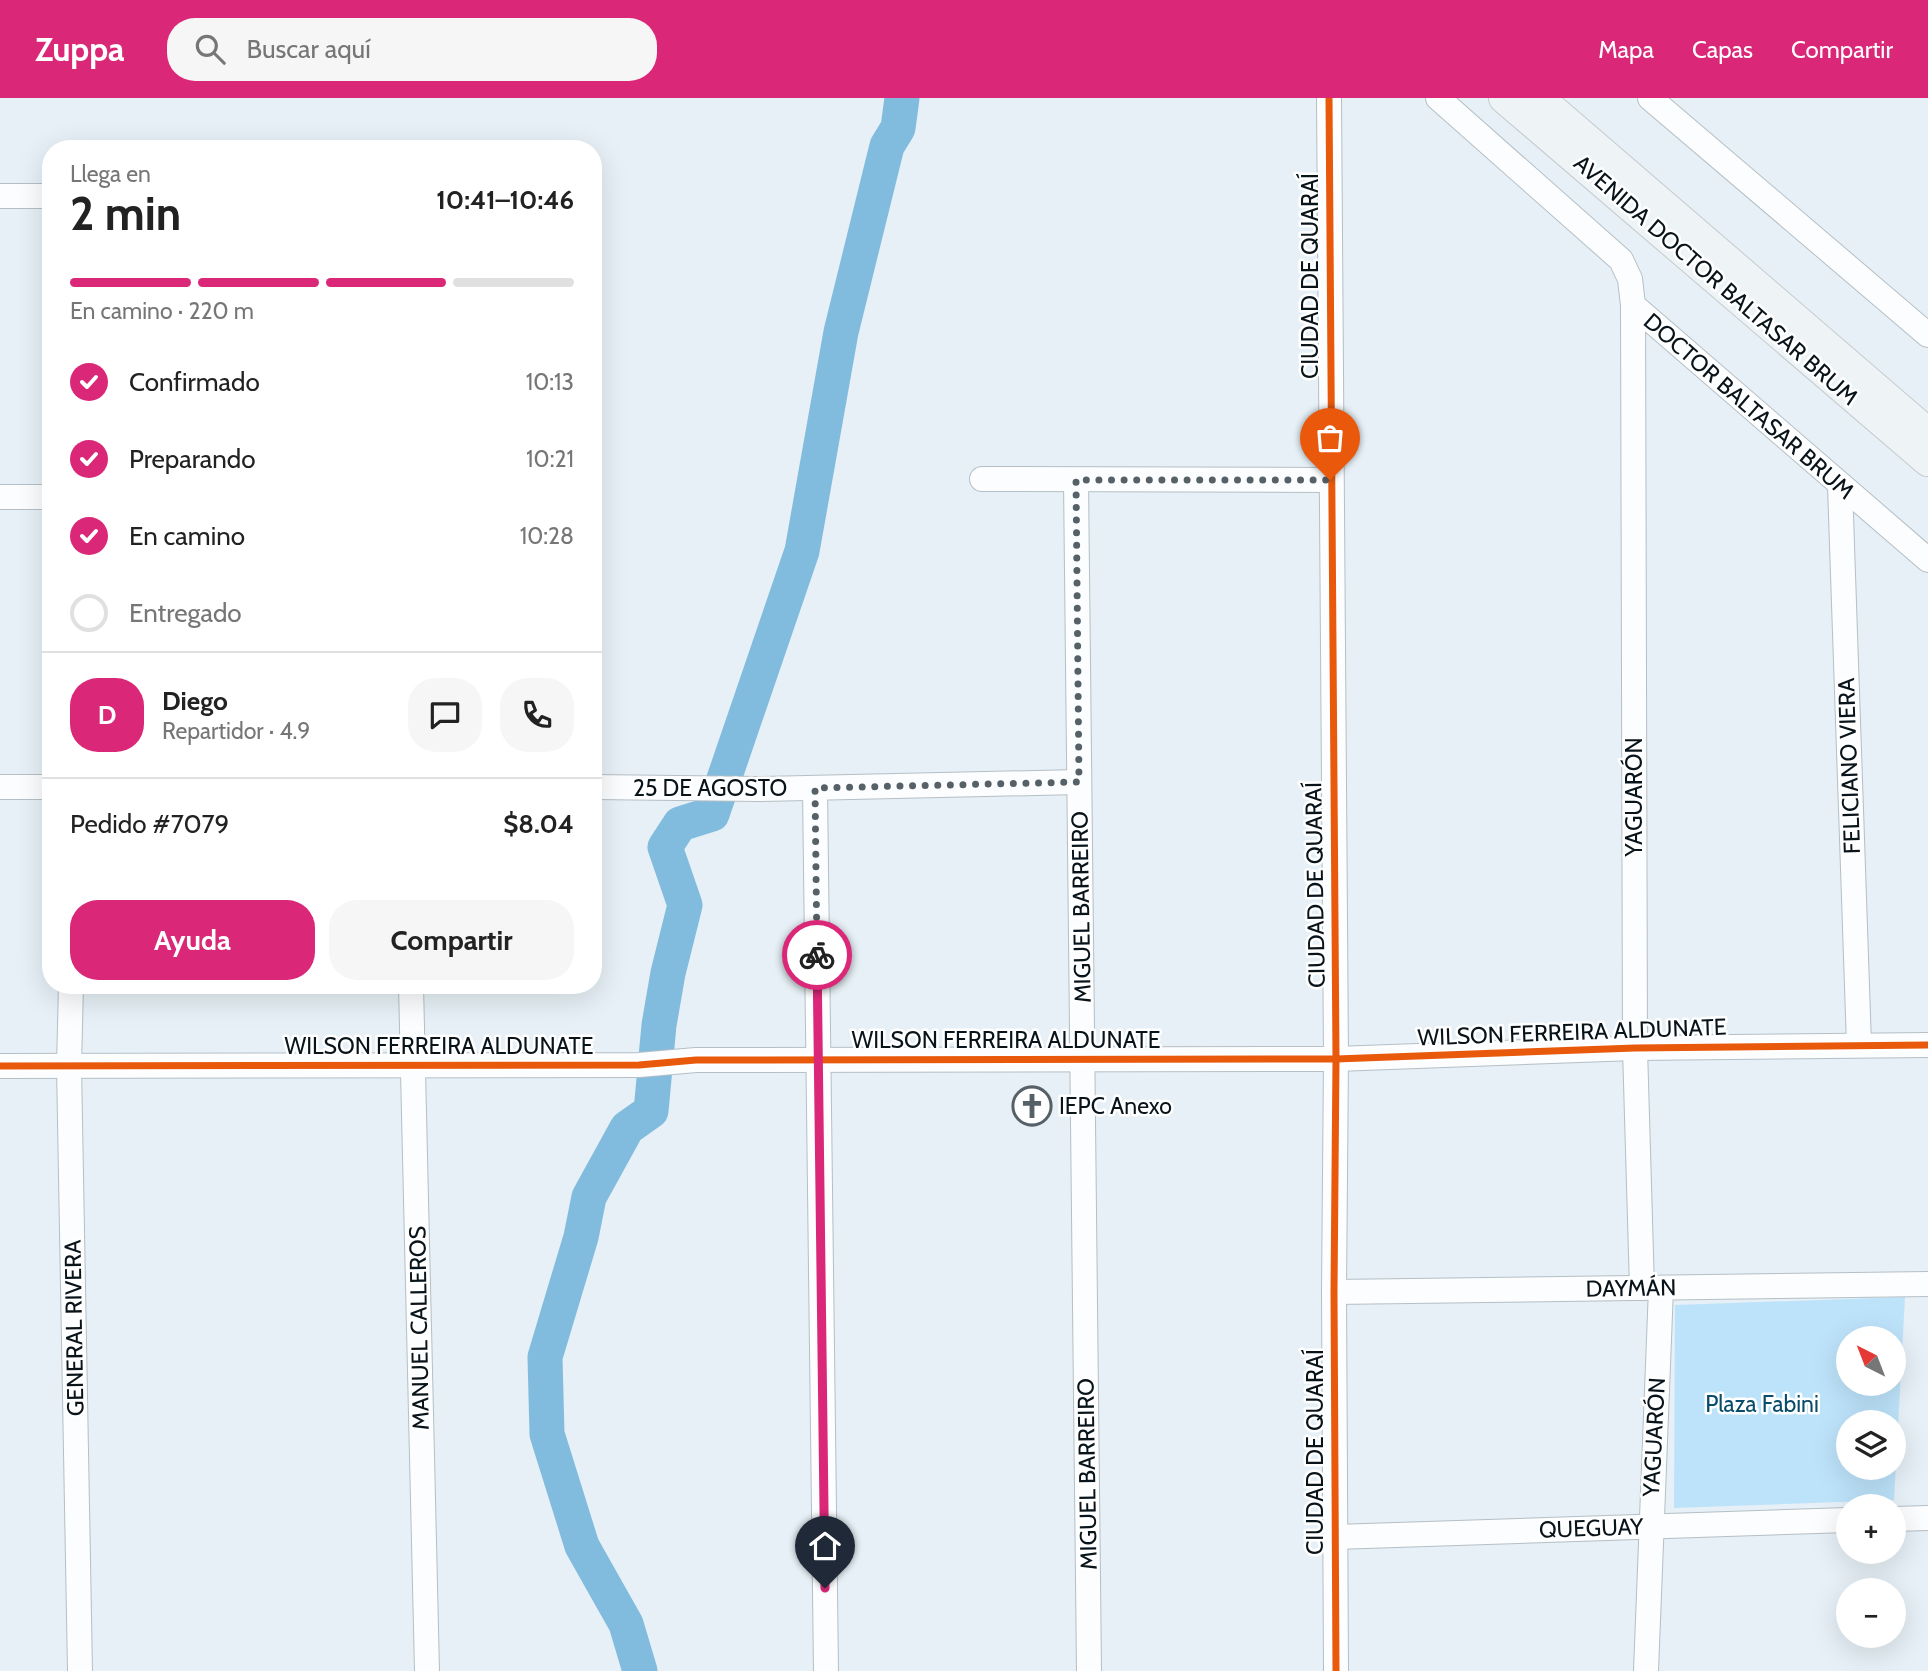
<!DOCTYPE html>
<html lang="es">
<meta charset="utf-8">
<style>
body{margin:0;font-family:Cabin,sans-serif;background:#f6f6f6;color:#222;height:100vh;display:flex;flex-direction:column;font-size:26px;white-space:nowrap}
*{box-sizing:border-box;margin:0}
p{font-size:23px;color:#767676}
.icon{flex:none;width:38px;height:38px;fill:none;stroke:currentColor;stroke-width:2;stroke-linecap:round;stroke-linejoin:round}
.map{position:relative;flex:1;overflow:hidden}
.side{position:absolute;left:42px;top:42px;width:560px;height:854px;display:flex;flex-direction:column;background:#fff;border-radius:28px;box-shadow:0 7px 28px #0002}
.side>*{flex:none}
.needle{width:46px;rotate:318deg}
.tools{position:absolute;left:1836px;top:1228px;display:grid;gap:14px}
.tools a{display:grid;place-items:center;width:70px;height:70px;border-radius:50%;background:#fff;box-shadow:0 7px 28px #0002;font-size:35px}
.pin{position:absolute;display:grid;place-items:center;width:60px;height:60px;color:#fff;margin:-72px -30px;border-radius:50% 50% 50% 0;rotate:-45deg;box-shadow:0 0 7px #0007}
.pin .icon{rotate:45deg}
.courier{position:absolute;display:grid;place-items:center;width:70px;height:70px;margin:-35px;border:5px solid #db2777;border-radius:50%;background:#fff;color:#222;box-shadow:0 2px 9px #0007}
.overview em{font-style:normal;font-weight:700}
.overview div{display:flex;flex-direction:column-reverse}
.overview{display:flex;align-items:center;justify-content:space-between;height:119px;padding:0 28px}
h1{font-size:46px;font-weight:700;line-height:52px}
.bar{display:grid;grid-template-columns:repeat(4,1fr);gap:10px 7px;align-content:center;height:84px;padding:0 28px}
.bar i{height:9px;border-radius:5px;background:#e0e0e0}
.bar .on{background:#db2777}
.bar p{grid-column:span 4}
.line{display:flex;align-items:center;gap:18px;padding:0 28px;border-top:2px solid #e0e0e0}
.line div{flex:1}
.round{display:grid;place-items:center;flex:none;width:74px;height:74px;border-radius:28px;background:#f6f6f6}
ol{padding:0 28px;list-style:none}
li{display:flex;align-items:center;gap:21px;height:77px}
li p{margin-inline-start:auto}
li .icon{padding:7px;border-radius:50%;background:#db2777;color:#fff;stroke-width:4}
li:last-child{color:#767676}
li i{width:38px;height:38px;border:4px solid #e0e0e0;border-radius:50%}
.cta{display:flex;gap:14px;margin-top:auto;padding:14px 28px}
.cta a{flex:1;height:80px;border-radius:28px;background:#db2777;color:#fff;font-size:28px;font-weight:700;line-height:80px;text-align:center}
.cta a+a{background:#f6f6f6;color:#222}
header{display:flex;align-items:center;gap:42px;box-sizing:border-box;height:98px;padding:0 35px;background:#db2777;color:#fff}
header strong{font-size:33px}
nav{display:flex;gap:38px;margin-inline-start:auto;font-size:24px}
.search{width:490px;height:63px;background:#f6f6f6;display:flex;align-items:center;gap:18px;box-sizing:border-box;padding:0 24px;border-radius:28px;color:#767676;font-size:26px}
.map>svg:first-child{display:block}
</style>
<header>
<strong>Zuppa</strong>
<div class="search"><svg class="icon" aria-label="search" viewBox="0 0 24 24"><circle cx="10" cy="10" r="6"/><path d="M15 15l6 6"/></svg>Buscar aquí</div>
<nav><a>Mapa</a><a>Capas</a><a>Compartir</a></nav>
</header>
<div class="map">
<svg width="1928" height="1573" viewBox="0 0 1928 1573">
<rect width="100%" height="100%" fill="#e6f0f6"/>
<!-- green -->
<path fill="#bde3fa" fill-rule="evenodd" d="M1905 1199 1894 1402 1674 1410 1675 1207ZM1848 1241H1894V1286H1848ZM1848 1325H1894V1370H1848Z"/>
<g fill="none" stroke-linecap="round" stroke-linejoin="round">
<!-- river -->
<polyline stroke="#81bcde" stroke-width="35" points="640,1573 626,1526 582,1448 547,1336 545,1259 581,1139 589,1099 627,1030 651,1013 659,927 668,875 685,807 665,749 680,726 712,716 802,453 841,234 887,48 898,30 902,0"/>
<!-- minor casing -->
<g stroke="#b5bfc5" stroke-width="26">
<g id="minor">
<polyline points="1329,0 1336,961 1334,1194 1336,1573"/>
<polyline points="1438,0 1621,162 1630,181 1633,207 1928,462"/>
<polyline points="1650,0 1928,237"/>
<polyline points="0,98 51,98"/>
<polyline points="1633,207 1635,950 1642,1190"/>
<polyline points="982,381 1330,382"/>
<polyline points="1076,382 1089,1573"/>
<polyline points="1840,388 1859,947"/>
<polyline points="0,399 51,399"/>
<polyline points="0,689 51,689"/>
<polyline points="593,689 759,691 1079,684"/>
<polyline points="815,690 826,1573"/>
<polyline points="71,887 69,968 80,1573"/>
<polyline points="411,887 427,1573"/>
<polyline points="0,968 639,967 696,962 1336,961 1635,950 1928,947"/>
<polyline points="1334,1194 1928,1186"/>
<polyline points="1894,1421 1928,1420"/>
<polyline points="1335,1439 1848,1422"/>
<polyline points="1646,1573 1661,1190"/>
</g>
</g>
<!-- major casing -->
<g stroke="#c5cace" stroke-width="32">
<g id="major">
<polyline points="1504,0 1928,363"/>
<polyline points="1539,0 1928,335"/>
</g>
</g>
<!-- minor -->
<use href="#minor" stroke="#fbfdfe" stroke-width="24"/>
<!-- major -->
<use href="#major" stroke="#eef3f6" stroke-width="30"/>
<!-- cycleway casing -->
<g stroke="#fff" stroke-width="11">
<g id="cycleway">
<polyline points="1329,0 1336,961 1334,1194 1336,1573"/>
<polyline points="0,968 639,967 696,962 1336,961 1635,950 1928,947"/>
</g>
</g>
<!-- cycleway -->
<use href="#cycleway" stroke="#e8590c" stroke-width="7"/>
</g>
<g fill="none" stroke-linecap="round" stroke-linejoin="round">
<!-- done -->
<polyline stroke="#566067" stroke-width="7" stroke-dasharray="0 12.6" points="817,857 815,690 1079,684 1076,382 1330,382"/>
<!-- route -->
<polyline stroke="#db2777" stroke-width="9" points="817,857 825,1490"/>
</g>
<!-- icons -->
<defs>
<g id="church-ring" transform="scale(2.0125)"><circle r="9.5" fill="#fff" stroke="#566067" stroke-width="1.5"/><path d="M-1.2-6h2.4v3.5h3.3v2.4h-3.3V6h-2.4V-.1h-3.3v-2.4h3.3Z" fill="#566067"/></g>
</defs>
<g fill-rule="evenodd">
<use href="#church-ring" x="1032" y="1008"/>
</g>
<g text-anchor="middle" stroke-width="5" stroke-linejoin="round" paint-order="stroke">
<!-- street labels -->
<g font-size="23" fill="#08131a" stroke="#fff">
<text transform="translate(1310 178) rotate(-90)" y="8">CIUDAD DE QUARAÍ</text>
<text transform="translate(1716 182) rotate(41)" y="8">AVENIDA DOCTOR BALTASAR BRUM</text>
<text transform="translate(1749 308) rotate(41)" y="8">DOCTOR BALTASAR BRUM</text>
<text transform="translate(1849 668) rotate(-92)" y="8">FELICIANO VIERA</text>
<text x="710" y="698">25 DE AGOSTO</text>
<text transform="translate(1634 699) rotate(-90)" y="8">YAGUARÓN</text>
<text transform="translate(1315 787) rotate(-91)" y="8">CIUDAD DE QUARAÍ</text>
<text transform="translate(1081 809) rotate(-91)" y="8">MIGUEL BARREIRO</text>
<text transform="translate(1572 934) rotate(-2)" y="8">WILSON FERREIRA ALDUNATE</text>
<text x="1006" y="950">WILSON FERREIRA ALDUNATE</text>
<text x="439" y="956">WILSON FERREIRA ALDUNATE</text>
<text transform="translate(1631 1190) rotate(-1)" y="8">DAYMÁN</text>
<text transform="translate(74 1230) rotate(-91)" y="8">GENERAL RIVERA</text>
<text transform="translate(419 1230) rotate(-91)" y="8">MANUEL CALLEROS</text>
<text transform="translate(1654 1339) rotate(-87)" y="8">YAGUARÓN</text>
<text transform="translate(1315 1354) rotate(-90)" y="8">CIUDAD DE QUARAÍ</text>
<text transform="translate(1087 1376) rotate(-91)" y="8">MIGUEL BARREIRO</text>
<text transform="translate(1591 1430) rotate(-2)" y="8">QUEGUAY</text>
</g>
<!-- poi labels -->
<g font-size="23" fill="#08131a" stroke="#fff" text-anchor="start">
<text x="1059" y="1016">IEPC Anexo</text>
</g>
<!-- park labels -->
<g font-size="23" fill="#084b6a" stroke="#fff">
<text x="1762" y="1314">Plaza Fabini</text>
</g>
</g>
</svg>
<div class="tools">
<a><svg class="needle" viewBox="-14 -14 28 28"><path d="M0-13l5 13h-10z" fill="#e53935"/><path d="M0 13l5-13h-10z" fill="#767676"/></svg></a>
<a><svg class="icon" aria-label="layers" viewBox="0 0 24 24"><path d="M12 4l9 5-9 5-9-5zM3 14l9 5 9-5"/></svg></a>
<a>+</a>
<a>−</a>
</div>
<div class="pin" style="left:1330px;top:382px;background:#ea580c"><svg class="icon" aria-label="bag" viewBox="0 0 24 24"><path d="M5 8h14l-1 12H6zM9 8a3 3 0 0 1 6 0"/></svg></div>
<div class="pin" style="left:825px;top:1490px;background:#1f2937"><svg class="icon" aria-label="home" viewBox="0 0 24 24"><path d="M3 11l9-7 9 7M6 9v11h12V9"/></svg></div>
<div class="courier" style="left:817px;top:857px"><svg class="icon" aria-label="bike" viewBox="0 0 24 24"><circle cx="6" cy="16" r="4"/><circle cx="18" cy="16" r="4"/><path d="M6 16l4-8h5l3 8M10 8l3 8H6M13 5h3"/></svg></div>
<section class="side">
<div class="overview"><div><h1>2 min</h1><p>Llega en</p></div><em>10:41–10:46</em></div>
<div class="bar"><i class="on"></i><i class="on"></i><i class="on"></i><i></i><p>En camino · 220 m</p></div>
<ol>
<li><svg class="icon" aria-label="check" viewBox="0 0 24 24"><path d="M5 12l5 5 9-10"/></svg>Confirmado<p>10:13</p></li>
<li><svg class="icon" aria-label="check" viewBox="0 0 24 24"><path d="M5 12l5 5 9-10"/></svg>Preparando<p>10:21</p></li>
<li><svg class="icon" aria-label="check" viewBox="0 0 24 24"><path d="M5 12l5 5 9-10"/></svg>En camino<p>10:28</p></li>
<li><i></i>Entregado</li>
</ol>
<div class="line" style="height:126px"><b class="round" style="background:#db2777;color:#fff">D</b><div><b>Diego</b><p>Repartidor · 4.9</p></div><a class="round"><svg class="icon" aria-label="chat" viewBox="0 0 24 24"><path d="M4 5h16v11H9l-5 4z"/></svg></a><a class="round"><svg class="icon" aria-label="phone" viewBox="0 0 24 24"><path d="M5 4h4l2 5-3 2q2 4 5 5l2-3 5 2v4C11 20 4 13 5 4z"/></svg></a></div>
<div class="line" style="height:91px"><div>Pedido #7079</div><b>$8.04</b></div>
<div class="cta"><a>Ayuda</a><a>Compartir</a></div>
</section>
</div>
